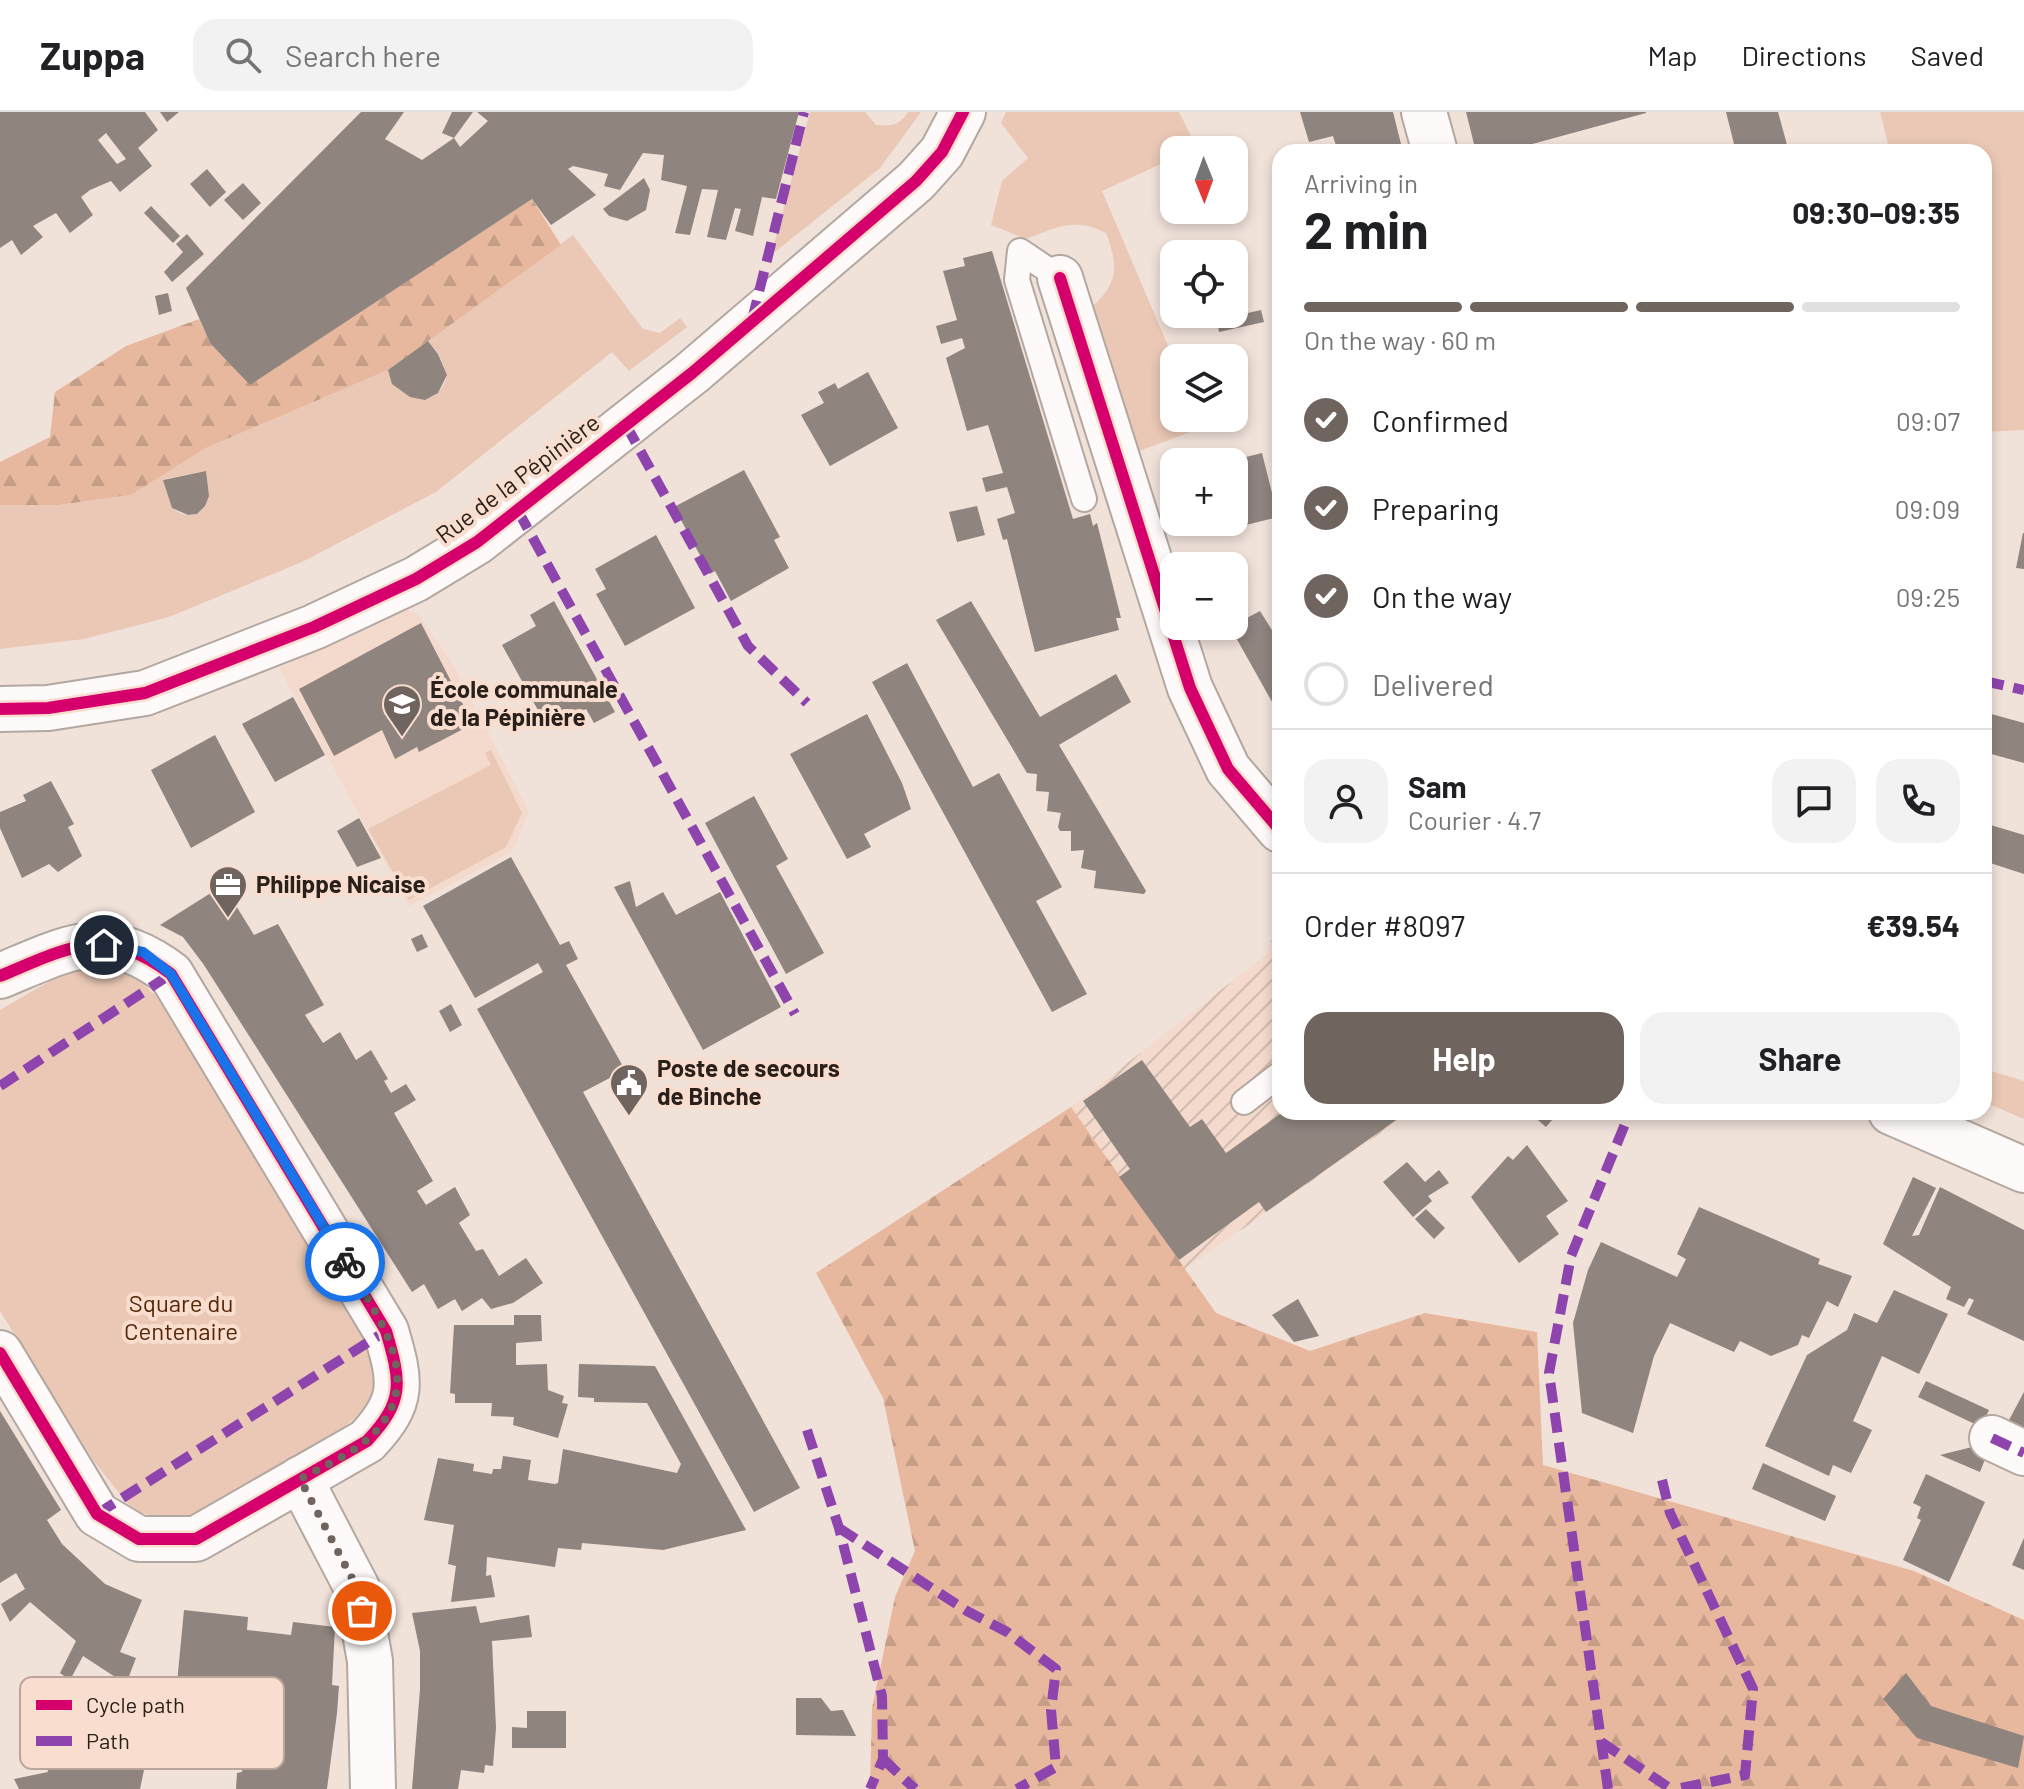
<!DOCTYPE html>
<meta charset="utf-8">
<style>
body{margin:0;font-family:Barlow,sans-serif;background:#f2f2f2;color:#202124;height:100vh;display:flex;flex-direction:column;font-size:30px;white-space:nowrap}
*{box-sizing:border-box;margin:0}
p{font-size:26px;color:#757577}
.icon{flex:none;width:44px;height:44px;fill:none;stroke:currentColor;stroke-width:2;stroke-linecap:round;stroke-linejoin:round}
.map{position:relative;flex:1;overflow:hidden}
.details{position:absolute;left:1272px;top:32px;width:720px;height:976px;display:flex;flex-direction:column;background:#fff;border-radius:24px;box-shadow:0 4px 12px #0003}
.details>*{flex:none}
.needle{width:52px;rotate:179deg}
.tools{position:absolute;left:1160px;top:24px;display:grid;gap:16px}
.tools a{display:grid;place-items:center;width:88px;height:88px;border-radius:16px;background:#fff;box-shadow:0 4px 12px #0003;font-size:40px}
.pin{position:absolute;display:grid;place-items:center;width:68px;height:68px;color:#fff;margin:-34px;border:4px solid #fff;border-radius:50%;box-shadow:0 2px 8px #0007}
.courier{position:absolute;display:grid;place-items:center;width:80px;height:80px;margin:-40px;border:6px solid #1a73e8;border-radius:50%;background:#fff;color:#222;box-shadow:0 2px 10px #0007}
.headline em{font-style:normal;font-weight:700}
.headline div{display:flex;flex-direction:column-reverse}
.headline{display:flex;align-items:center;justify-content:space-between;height:136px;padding:0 32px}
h1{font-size:52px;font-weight:700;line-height:60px}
.bar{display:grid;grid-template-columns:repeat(4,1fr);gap:12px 8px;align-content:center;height:96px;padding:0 32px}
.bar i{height:10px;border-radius:6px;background:#e0e0e0}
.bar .current{background:#6f645e}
.bar p{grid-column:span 4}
.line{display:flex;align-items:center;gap:20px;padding:0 32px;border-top:2px solid #e0e0e0}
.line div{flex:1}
.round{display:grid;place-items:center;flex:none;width:84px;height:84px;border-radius:24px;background:#f2f2f2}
ol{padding:0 32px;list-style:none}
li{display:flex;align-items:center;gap:24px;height:88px}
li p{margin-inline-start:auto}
li .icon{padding:8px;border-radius:50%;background:#6f645e;color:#fff;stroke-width:4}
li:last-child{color:#757577}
li i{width:44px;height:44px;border:4px solid #e0e0e0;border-radius:50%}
.primary-button{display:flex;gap:16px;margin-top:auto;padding:16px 32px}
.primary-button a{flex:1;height:92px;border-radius:24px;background:#6f645e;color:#fff;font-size:32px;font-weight:700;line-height:92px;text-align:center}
.primary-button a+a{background:#f2f2f2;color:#202124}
header{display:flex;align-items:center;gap:48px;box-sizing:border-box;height:112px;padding:0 40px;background:#fff;border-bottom:2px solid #e0e0e0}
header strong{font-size:38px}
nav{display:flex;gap:44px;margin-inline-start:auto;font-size:28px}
.search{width:560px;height:72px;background:#f2f2f2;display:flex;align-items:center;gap:20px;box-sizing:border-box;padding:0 28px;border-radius:24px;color:#757577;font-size:30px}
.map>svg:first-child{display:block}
</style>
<header>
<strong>Zuppa</strong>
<div class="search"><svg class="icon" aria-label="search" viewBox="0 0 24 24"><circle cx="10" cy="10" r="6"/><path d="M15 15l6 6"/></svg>Search here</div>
<nav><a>Map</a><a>Directions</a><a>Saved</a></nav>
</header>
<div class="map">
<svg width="2024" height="1677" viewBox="0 0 2024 1677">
<defs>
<pattern id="industrial-furrows" width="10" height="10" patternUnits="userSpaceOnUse" patternTransform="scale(2)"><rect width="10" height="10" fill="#f4dacc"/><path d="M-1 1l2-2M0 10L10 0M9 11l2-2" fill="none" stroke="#d1bbaf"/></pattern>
<pattern id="forest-firs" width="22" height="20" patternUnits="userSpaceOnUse" patternTransform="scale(2)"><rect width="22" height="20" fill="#e7b89e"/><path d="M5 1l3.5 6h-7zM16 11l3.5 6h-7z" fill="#c69e88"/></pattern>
</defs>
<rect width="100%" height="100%" fill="#f0e1d9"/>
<!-- built -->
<polygon fill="#f4dacc" points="405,497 418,502 451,549 529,699 512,740 409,794 279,556"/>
<!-- industrial -->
<polygon fill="url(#industrial-furrows)" points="1280,803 1280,1000 1411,1000 1185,1157 1071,995 1267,842"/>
<!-- green -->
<g fill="#eac8b5" fill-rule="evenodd">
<path d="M810 0H865L876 13C892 14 899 14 908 0H921L880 56 771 143Z"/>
<path d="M1006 0H1179L1197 36 1174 38V46L1102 79 1174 248V306H1199L1203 315 1137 340 1084 202C1116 175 1121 160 1106 121 1075 105 1057 115 1026 127L991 113 1002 69 1028 46 1001 11Z"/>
<polygon points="1880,0 2024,0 2024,318 1984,320 1984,40 1890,40"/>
<path d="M573 123 643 217 660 221 680 206 687 215 629 259 612 240 436 380 302 450 169 505 84 527 0 537V393H59L131 383 206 336 388 258C397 288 439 301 447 263L439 242 428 229ZM206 359C210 384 204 419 172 396L164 367Z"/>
<polygon points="491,638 522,701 506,735 409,788 368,717 491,653 485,641"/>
<polygon points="79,852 135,865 156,884 369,1223 377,1255 369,1295 345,1314 202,1403 175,1409 138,1400 127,1391 93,1348 0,1199 0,898"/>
<polygon points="1984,957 2024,969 2024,1007 1984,990"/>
</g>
<!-- forest -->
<g fill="url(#forest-firs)">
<polygon points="532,87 561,133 388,258 206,336 131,383 59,393 0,393 0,350 50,325 55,280 126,234 199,207 210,231 250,272"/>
<polygon points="1071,995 1216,1201 1310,1239 1425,1201 1537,1220 1543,1353 1914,1459 2024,1508 2024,1677 870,1677 872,1596 895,1485 915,1439 883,1286 816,1161"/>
</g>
<!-- building -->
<g fill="#8f847e" fill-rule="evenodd">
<path d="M0 0H145L158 18 138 36 152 54 120 80 111 69 90 78 81 85 93 103 70 121 56 101 33 114 43 125 21 143 12 128 0 136ZM106 21 126 47 117 52 98 28Z"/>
<polygon points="160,0 179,0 167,10"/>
<polygon points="361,0 404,0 385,27 422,48 454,26 442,21 452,0 473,0 454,26 460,35 488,9 477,0 799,0 776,87 762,85 753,124 735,119 741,97 735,96 726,128 707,125 718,78 702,77 690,123 675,121 687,74 661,68 664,43 643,41 620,78 604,74 608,62 573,54 568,57 596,83 551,113 532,87 250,273 210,231 186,176"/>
<polygon points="1300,0 1393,0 1403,40 1338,40 1333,24 1309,30"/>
<polygon points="1466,0 1646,0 1646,1 1503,40 1476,40"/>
<polygon points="1726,0 1778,0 1789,40 1736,40"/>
<polygon points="207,57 226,80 210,95 190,72"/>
<polygon points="644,66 650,78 646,98 627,109 609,104 603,97"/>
<polygon points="243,71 261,91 243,108 224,88"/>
<polygon points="151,94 180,124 173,131 144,101"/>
<polygon points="187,122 204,142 172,170 164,160 183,140 176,132"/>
<polygon points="992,139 1073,407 1090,402 1093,414 1097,411 1121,506 1116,506 1119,518 1035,540 1007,427 1003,428 997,407 1015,401 1007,375 986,380 982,366 1003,361 988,313 967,319 946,246 965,236 962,226 941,232 936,214 957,208 943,159 965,154 963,146"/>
<polygon points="168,181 172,199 159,203 155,184"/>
<polygon points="1261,198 1264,210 1219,220 1217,208"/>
<polygon points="428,229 438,242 447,263 438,281 425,288 410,285 392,272 388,258"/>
<polygon points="868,260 898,316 830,354 801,303 824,291 818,280 835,271 838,277"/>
<polygon points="1262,341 1278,405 1234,416 1234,348"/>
<polygon points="744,358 780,425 774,428 789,456 731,489 715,459 710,462 674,395"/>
<polygon points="206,359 209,384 205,394 197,402 188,403 172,396 163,368"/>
<polygon points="977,394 985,423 957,430 949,400"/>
<polygon points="2023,421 2024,421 2024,457 2016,456"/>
<polygon points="656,423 695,496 625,534 596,482 606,477 595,457"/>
<polygon points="554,489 615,600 594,611 586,597 551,615 542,598 539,600 502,533 536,514 530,503"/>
<polygon points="971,489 1040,605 1116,562 1131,590 1059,633 1146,779 1144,782 1094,776 1096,759 1081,756 1084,738 1071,739 1071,719 1060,719 1058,715 1061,701 1047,699 1049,680 1036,679 1037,662 1027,661 936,508"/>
<polygon points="1260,499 1280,531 1280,604 1230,515"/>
<polygon points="421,511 473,612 419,640 417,635 395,647 382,618 334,644 299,577"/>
<polygon points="907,551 973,675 999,661 1062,775 1036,789 1087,882 1052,900 872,570"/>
<polygon points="293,585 325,643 275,670 242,612"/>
<polygon points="1984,600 2024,611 2024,651 1984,640"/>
<polygon points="867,602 902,671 911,697 864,722 871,735 847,747 790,642"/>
<polygon points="215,623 255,700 191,736 151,658"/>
<polygon points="51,669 74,712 68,715 82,744 58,760 49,752 22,766 0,716 0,700 26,689 23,683"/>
<polygon points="754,684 788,747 776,754 824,841 786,862 705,711"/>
<polygon points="359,706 381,746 357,755 337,719"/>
<polygon points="1984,711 2024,723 2024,762 1984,749"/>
<polygon points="511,745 560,833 569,829 578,847 566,853 625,958 583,980 800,1376 754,1400 477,897 543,860 538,851 475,886 423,794"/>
<polygon points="233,767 239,777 235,792 254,823 278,812 324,893 305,903 323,931 340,920 356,948 371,938 388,967 384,969 391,981 406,972 416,988 394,1001 433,1069 417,1079 426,1093 455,1075 470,1103 459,1111 476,1139 483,1137 499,1164 526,1146 543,1171 513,1191 491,1197 482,1186 462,1199 455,1187 438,1197 424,1172 412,1180 204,853 183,825 160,813"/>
<polygon points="630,769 636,795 663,780 676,803 720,780 781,895 703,938 614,775"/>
<polygon points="422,822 428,835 417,840 411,827"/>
<polygon points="451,892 462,913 450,920 439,899"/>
<polygon points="1142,948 1190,1015 1202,1007 1226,1041 1283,1000 1395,1000 1399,1006 1266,1100 1259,1090 1179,1148 1119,1065 1130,1057 1083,989"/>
<polygon points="1521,1000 1559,1000 1546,1015 1532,1003 1527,1008"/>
<polygon points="1527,1033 1568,1089 1546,1104 1559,1122 1519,1151 1471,1085 1508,1044 1513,1048"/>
<polygon points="1407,1050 1425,1070 1439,1058 1449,1071 1428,1084 1432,1089 1413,1105 1383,1070"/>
<polygon points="1913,1065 1936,1076 1912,1124 1919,1123 1940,1075 2024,1118 2024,1229 1967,1202 1974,1188 1969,1186 1964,1195 1946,1187 1951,1175 1883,1132"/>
<polygon points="1699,1095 1820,1147 1818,1152 1852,1164 1838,1195 1827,1189 1809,1226 1802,1223 1798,1233 1771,1244 1740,1229 1734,1240 1670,1211 1654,1244 1633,1321 1582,1301 1573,1211 1588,1158 1601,1130 1677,1165 1686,1147 1677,1142"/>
<polygon points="1426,1097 1445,1116 1434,1127 1415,1107"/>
<polygon points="1894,1178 1948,1202 1919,1262 1882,1244 1853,1309 1872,1318 1851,1361 1833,1353 1829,1364 1765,1334 1807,1243 1847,1218 1854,1201 1877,1211"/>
<polygon points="1298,1187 1319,1224 1294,1230 1272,1203"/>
<polygon points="514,1203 541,1203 542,1229 516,1231 516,1253 547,1252 548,1278 564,1284 562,1291 568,1292 558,1326 513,1313 514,1305 491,1304 492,1291 455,1291 455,1282 450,1281 454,1213 514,1213"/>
<polygon points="579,1252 655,1254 746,1418 663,1438 582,1431 581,1438 558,1436 555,1455 487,1445 486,1464 491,1463 495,1485 451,1490 456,1454 448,1452 454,1413 424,1408 438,1346 474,1352 473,1359 492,1362 493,1357 501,1357 503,1344 531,1348 528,1368 555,1372 558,1371 563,1337 677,1361 681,1352 647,1291 594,1290 594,1286 578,1285"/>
<polygon points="1926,1269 1989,1298 1981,1315 1918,1285"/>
<polygon points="2024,1280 2024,1332 2002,1321"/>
<polygon points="0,1299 61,1398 47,1408 62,1432 105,1472 142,1488 120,1540 136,1546 126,1572 83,1544 70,1568 60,1561 76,1529 30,1490 10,1510 1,1492 25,1477 16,1461 0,1471"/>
<polygon points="1972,1335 1987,1342 1980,1360 1940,1343"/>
<polygon points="1763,1351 1836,1384 1825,1409 1752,1377"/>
<polygon points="1926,1362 1985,1390 1949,1470 1903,1448 1921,1408 1917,1406 1921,1395 1913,1391"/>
<polygon points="2024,1426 2024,1458 2012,1453"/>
<polygon points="476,1494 480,1511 529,1503 532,1525 492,1529 496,1616 493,1654 485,1653 484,1661 461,1658 458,1677 412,1677 420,1577 420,1539 412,1501"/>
<polygon points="184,1498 248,1505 247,1518 291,1523 293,1510 335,1515 332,1573 339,1574 337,1601 327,1677 236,1677 237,1661 242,1660 245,1631 280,1635 281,1622 252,1619 254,1604 235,1602 237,1578 177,1571"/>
<polygon points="1906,1561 1931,1594 2024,1624 2018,1656 1917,1626 1883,1587"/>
<polygon points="796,1586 821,1586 831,1599 843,1598 856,1624 796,1623"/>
<polygon points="527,1599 566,1599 566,1636 512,1636 512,1615 527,1616"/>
<polygon points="124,1617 152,1620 140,1677 19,1677 14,1667 48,1660 47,1654 121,1638"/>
</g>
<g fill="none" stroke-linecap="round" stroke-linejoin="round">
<!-- lane casing -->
<g stroke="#b3a8a1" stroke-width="28">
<g id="lane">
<polyline points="1060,166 1020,139 1017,168 1084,387"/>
<polyline points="1244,990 1280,962"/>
</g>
</g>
<!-- street casing -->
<g stroke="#b3a8a1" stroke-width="48">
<g id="street">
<polyline points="1424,0 1435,40"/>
<polyline points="1060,166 1190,576 1228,657 1280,718"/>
<polyline points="0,597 48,596 145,581 314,515 416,467 477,430 692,261 916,69 942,40 963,0"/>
<path d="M0 864C68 836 105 812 171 862L386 1219C401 1270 405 1289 367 1329L196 1427H139L97 1402 0 1241"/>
<polyline points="1891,1000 2024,1058"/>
<polyline points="1992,1326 2024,1341"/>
<polyline points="300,1367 357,1476 370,1549 373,1677"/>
</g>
</g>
<!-- lane -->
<use href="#lane" stroke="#fdfaf9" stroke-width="24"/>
<!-- street -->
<use href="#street" stroke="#fdfaf9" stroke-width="44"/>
<!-- quiet -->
<g stroke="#8e44ad" stroke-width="10" stroke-dasharray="20 10" stroke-linecap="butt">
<polyline points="752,208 804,0"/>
<polyline points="626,313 748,534 807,591"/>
<polyline points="518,399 795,902"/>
<polyline points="1984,569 2024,578"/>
<polyline points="0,974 171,862"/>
<polyline points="807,1318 839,1416 882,1584 883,1647 870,1677"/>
<polyline points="1992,1326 2024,1341"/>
<polyline points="1662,1368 1670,1401 1753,1577 1745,1663 1676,1677"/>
<polyline points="97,1402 386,1219"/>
<polyline points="839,1416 967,1499 1007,1520 1056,1557 1051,1598 1056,1655 1017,1677"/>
<polyline points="1601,1630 1671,1677"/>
<polyline points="883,1647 915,1677"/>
<polyline points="1608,1677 1549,1261 1571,1144 1630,1000"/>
</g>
<!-- cycleway casing -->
<g stroke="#f9ded0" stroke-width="17">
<g id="cycleway">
<polyline points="1060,166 1190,576 1228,657 1280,718"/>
<polyline points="0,597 48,596 145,581 314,515 416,467 477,430 692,261 916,69 942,40 963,0"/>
<path d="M0 864C68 836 105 812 171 862L386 1219C401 1270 405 1289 367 1329L196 1427H139L97 1402 0 1241"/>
</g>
</g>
<!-- cycleway -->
<use href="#cycleway" stroke="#d6006c" stroke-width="12"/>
</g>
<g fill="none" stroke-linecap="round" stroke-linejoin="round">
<!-- done -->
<path stroke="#6f645e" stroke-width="8" stroke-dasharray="0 14.4" d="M345 1150C378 1205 430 1270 369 1326 350 1343 322 1355 300 1367L357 1476 362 1499"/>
<!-- route -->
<polyline stroke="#1a73e8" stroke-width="10" points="104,833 143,840 171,862 345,1150"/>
</g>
<!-- icons -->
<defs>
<g id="school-pin" transform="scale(2)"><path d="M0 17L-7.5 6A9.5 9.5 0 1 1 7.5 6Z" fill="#6f645e" stroke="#f9ded0"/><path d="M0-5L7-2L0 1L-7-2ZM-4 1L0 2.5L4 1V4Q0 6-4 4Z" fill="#fff"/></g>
<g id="office-pin" transform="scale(2)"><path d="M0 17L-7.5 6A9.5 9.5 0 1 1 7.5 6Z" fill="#6f645e" stroke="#f9ded0"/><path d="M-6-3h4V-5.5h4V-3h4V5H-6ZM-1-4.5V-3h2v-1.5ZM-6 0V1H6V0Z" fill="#fff"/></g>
<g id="civic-pin" transform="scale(2)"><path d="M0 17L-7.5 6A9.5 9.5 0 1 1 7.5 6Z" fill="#6f645e" stroke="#f9ded0"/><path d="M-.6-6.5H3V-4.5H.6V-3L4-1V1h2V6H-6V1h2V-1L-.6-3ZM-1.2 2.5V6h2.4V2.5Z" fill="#fff"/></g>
</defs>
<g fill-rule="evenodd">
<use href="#school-pin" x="402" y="592"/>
<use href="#office-pin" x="228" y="773"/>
<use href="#civic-pin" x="629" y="971"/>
</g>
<g text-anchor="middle" stroke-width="8" stroke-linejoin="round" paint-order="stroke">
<!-- street labels -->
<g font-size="24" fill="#2a201b" stroke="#f9ded0">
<text transform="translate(518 367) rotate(-37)" y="8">Rue de la Pépinière</text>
</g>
<!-- poi labels -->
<g font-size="24" font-weight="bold" fill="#2a201b" stroke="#f9ded0" text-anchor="start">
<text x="430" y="586">École communale<tspan x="430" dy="28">de la Pépinière</tspan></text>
<text x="256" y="781">Philippe Nicaise</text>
<text x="657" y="965">Poste de secours<tspan x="657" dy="28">de Binche</tspan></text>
</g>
<!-- park labels -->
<g font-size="24" fill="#552606" stroke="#f9ded0">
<text x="181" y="1200">Square du<tspan x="181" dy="28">Centenaire</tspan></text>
</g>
</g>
<!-- legend -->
<rect x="20" y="1565" width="264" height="92" rx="12" fill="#f9ded0" stroke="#bba59a" stroke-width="2"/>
<rect x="36" y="1588" width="36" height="10" fill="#d6006c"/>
<rect x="36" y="1624" width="36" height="10" fill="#8e44ad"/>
<g font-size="22" fill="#2a201b">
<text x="86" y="1601">Cycle path</text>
<text x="86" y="1637">Path</text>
</g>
</svg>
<div class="tools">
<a><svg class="needle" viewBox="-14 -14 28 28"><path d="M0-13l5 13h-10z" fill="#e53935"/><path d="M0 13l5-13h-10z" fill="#757577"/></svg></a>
<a><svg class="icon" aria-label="locate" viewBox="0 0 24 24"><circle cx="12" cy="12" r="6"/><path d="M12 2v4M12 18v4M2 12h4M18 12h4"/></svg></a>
<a><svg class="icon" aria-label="layers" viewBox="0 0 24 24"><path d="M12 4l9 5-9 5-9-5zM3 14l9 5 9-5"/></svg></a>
<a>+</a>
<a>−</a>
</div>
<div class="pin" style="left:362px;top:1499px;background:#ea580c"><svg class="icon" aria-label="bag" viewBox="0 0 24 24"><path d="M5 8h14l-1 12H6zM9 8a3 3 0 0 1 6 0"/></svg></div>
<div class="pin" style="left:104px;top:833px;background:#1f2937"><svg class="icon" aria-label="home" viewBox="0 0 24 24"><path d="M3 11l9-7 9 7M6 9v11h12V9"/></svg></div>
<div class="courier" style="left:345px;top:1150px"><svg class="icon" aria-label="bike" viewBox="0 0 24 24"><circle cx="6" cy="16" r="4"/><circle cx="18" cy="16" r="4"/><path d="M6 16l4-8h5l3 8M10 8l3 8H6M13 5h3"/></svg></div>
<section class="details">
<div class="headline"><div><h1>2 min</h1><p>Arriving in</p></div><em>09:30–09:35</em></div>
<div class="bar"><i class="current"></i><i class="current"></i><i class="current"></i><i></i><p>On the way · 60 m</p></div>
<ol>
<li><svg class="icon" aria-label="check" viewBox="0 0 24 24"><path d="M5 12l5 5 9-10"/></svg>Confirmed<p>09:07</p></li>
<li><svg class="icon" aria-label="check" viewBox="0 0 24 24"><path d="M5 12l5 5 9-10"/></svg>Preparing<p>09:09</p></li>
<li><svg class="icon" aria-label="check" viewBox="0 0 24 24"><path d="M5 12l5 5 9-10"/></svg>On the way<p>09:25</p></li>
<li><i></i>Delivered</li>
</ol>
<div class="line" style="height:144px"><a class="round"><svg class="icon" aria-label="person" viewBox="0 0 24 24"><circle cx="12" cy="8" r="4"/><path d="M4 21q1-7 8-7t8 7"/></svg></a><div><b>Sam</b><p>Courier · 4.7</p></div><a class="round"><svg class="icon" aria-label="chat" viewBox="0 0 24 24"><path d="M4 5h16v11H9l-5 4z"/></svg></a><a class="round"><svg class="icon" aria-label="phone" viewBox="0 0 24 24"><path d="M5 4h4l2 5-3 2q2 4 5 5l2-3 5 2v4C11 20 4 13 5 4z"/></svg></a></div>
<div class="line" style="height:104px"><div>Order #8097</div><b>€39.54</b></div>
<div class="primary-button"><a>Help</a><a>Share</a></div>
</section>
</div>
